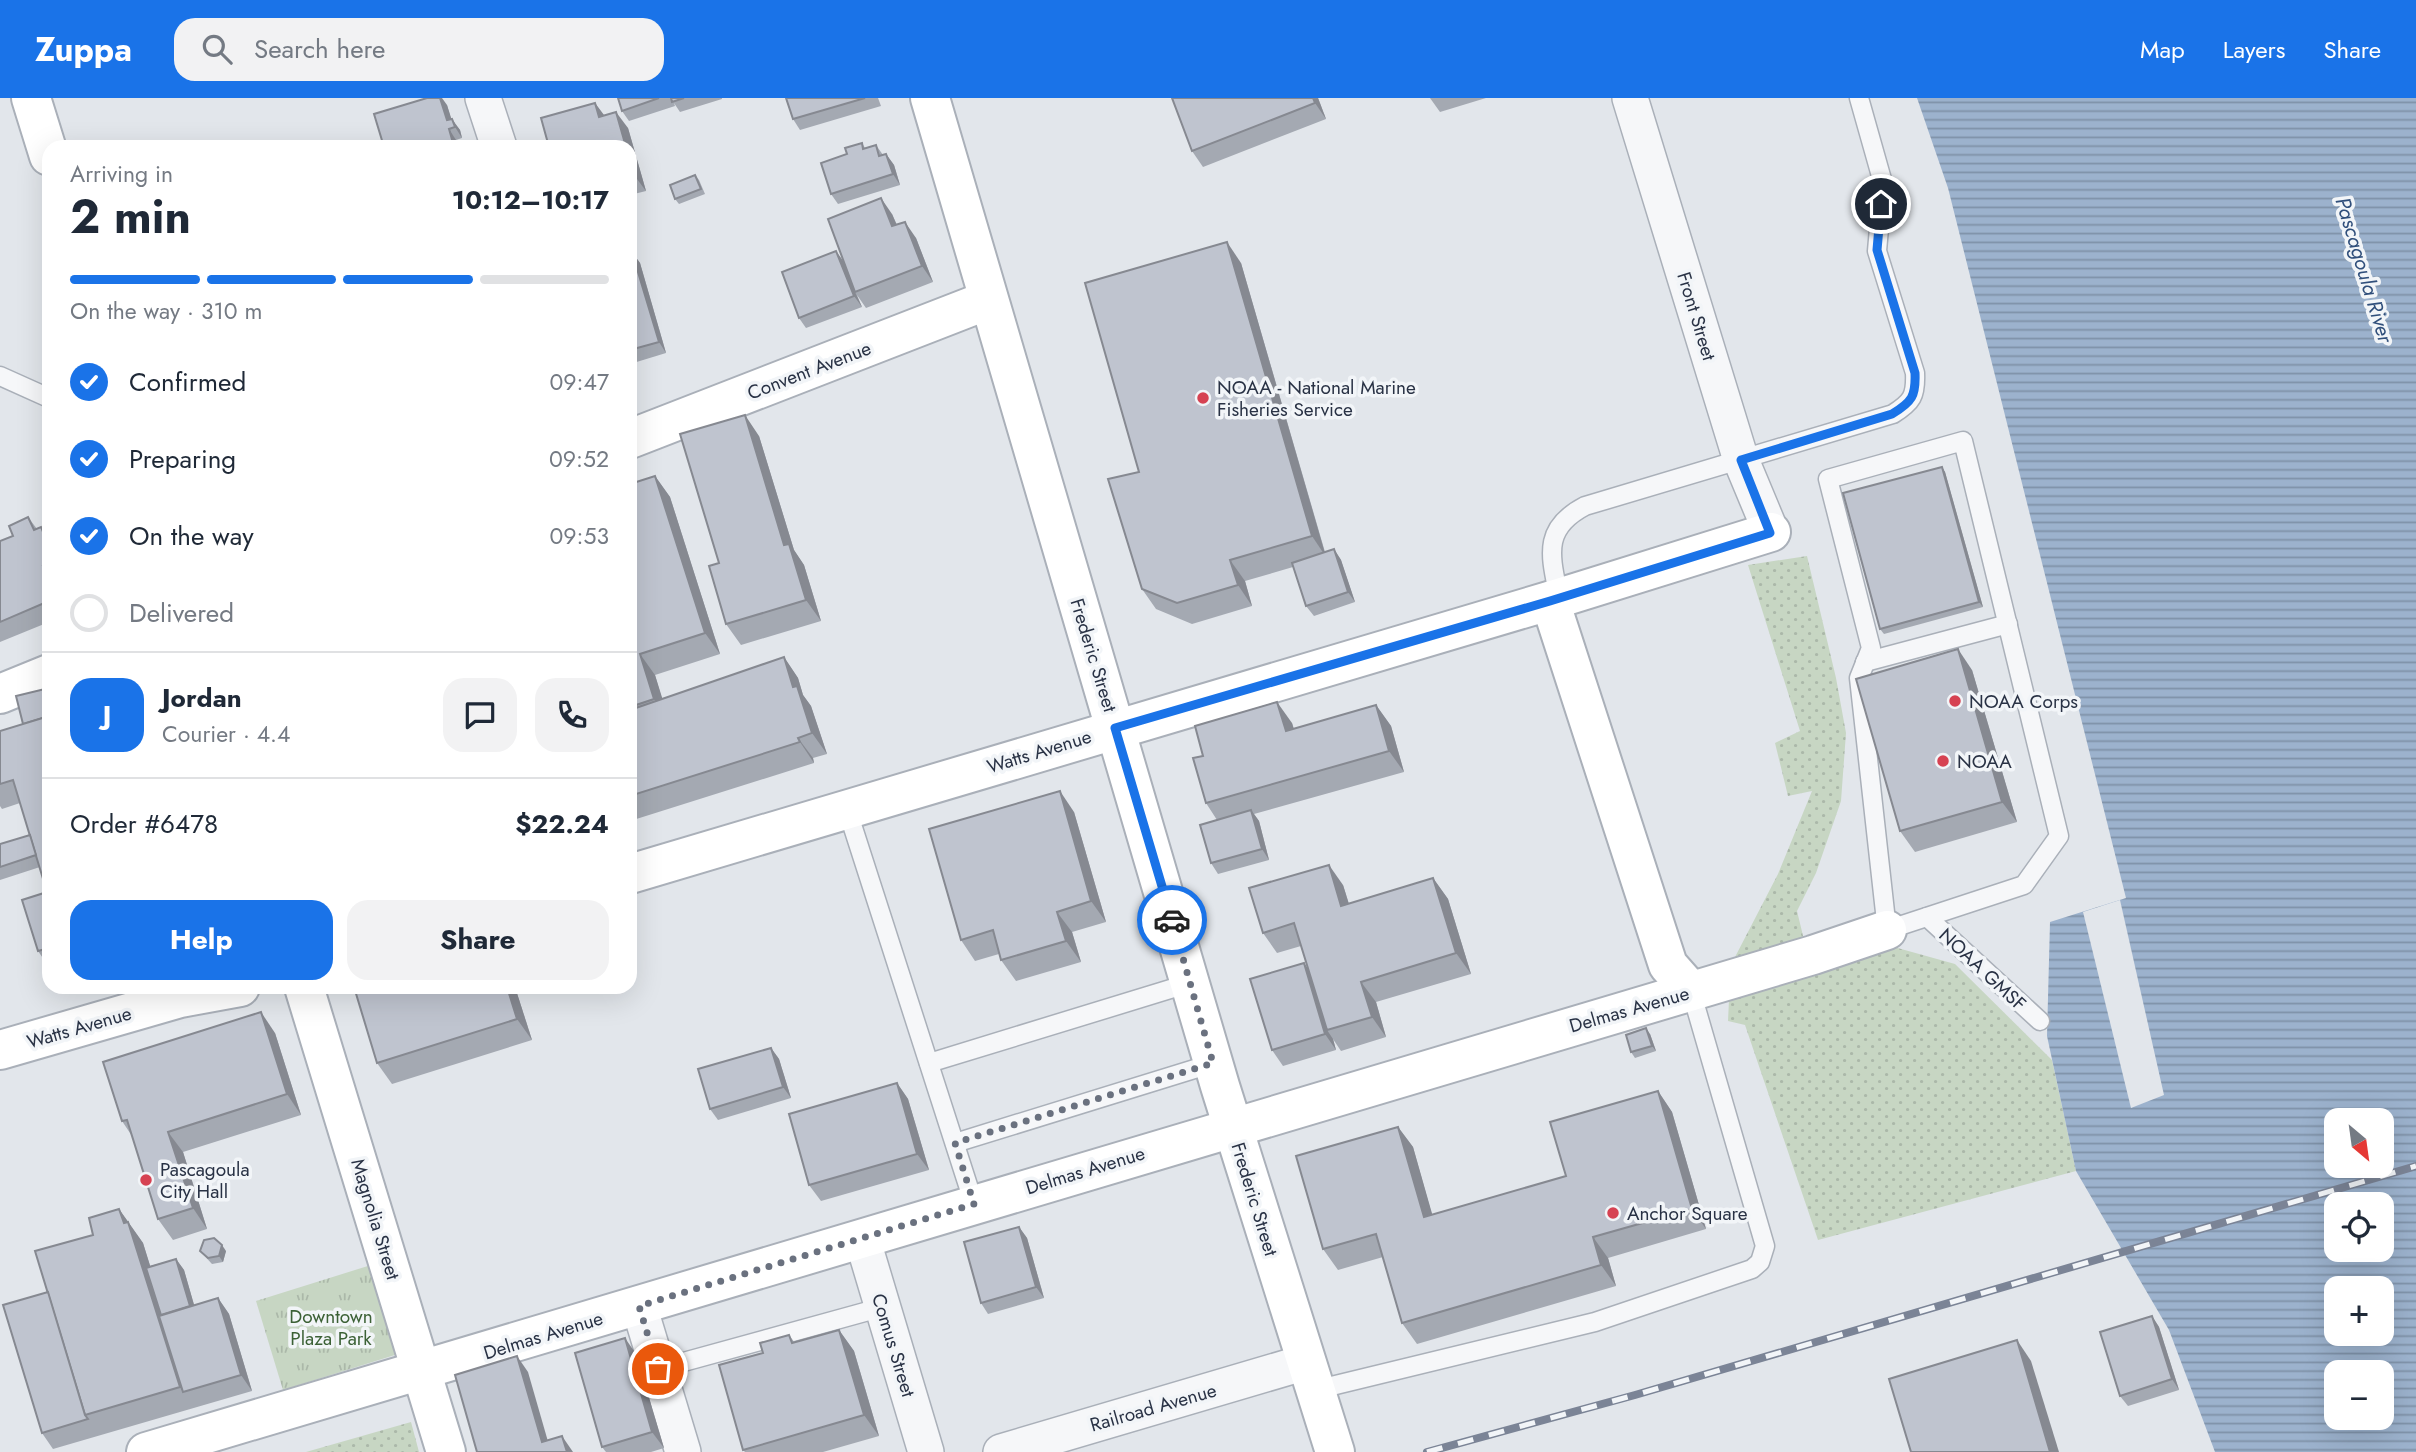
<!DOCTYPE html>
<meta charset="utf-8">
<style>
body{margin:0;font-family:Jost,sans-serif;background:#f2f2f3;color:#1f2937;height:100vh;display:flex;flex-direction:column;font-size:26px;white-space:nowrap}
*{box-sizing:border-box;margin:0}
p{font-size:23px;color:#747a83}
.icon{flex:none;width:38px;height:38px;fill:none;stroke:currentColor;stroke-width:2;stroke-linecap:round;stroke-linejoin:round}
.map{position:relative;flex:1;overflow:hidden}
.sheet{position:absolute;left:42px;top:42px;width:595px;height:854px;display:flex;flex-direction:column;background:#fff;border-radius:21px;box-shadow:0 7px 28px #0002}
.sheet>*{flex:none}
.needle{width:46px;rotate:151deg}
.buttons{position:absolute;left:2324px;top:1010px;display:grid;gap:14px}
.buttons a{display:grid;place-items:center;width:70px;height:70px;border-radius:14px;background:#fff;box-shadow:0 7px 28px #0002;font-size:35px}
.pin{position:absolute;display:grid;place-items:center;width:60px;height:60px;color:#fff;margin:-30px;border:4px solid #fff;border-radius:50%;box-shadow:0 2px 7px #0007}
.courier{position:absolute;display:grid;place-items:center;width:70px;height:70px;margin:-35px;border:5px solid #1a73e8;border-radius:50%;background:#fff;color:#222;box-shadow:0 2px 9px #0007}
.summary em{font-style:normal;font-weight:700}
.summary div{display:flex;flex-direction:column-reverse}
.summary{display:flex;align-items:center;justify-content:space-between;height:119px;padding:0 28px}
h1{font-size:46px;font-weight:700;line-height:52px}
.bar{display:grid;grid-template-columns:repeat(4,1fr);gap:10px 7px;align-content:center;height:84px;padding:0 28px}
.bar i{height:9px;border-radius:5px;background:#e0e1e3}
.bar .current{background:#1a73e8}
.bar p{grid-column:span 4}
.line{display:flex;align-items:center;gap:18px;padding:0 28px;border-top:2px solid #e0e1e3}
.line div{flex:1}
.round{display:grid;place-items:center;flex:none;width:74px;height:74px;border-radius:21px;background:#f2f2f3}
ol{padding:0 28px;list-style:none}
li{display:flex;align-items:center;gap:21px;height:77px}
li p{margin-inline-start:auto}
li .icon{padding:7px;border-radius:50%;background:#1a73e8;color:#fff;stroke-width:4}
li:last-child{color:#747a83}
li i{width:38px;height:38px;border:4px solid #e0e1e3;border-radius:50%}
.button{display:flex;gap:14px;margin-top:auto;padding:14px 28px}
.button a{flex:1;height:80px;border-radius:21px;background:#1a73e8;color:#fff;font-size:28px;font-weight:700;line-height:80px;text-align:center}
.button a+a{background:#f2f2f3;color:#1f2937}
header{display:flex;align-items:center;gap:42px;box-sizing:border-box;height:98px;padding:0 35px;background:#1a73e8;color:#fff}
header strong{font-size:33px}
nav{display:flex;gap:38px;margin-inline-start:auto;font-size:24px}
.search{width:490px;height:63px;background:#f2f2f3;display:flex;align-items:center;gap:18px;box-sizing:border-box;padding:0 24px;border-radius:21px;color:#747a83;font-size:26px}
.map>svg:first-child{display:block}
</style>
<header>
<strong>Zuppa</strong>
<div class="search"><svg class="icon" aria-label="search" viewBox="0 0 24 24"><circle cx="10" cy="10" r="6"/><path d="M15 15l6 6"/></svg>Search here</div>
<nav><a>Map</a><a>Layers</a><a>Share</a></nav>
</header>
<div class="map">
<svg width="2416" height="1354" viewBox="0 0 2416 1354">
<defs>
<pattern id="grass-dots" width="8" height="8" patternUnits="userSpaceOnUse" patternTransform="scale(1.75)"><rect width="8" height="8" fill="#c7d6c3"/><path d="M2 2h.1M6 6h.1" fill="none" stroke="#abb8a9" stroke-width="1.8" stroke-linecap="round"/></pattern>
<pattern id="park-tufts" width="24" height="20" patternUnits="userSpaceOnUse" patternTransform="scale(1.75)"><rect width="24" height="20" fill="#c7d6c3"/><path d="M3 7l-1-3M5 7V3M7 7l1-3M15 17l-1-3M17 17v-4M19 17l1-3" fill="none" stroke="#abb8a9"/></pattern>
<pattern id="water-rules" width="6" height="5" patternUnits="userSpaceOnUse" patternTransform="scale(1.75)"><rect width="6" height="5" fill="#9cb2cd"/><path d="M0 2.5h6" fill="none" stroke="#7f91a8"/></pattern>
</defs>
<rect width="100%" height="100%" fill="#e2e6eb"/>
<!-- grass -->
<g fill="url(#grass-dots)">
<polygon points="1807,458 1836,580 1846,635 1841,703 1816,775 1797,813 1805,846 1734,861 1778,776 1812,693 1788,698 1775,645 1800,633 1748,467"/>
<polygon points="1894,849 1955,866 2052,962 2076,1073 1818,1142 1745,927 1728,923 1729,902"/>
<polygon points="411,1324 419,1354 306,1354"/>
</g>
<!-- park -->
<polygon fill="url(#park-tufts)" points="371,1167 398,1256 283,1292 256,1203"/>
<!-- water -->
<path fill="url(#water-rules)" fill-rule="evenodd" d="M1917 0H2416V1354H2215L2169 1232 2076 1073 2047 938 2050 824 2126 800 1948 90ZM2336 1022H2382V1068H2336ZM2336 1106H2382V1152H2336ZM2336 1190H2382V1236H2336ZM2336 1274H2382V1320H2336Z"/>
<!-- pier -->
<polygon fill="#e2e6eb" points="2120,802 2164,997 2131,1010 2083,814"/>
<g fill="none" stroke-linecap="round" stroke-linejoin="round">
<!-- lane casing -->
<g stroke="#aab0b9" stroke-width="21">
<g id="lane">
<polyline points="0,278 49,300"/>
<polygon points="1963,343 2059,738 2024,787 1887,832 1859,580 1871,550 1828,381"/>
<path d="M1559 500C1551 459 1541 431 1585 408L1893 316C1912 304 1916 298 1915 275L1877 153 1883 85 1859 0"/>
<polyline points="1865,564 2008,526"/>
<polyline points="847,711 974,1106"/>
<polyline points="1927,819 2040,923"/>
<polyline points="929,965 1190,885"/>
<polyline points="955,1045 1214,965"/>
<polyline points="658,1271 883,1209"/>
<polyline points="1315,1292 1595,1224 1752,1171 1760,1164 1765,1148 1691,893"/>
</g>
</g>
<!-- street casing -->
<g stroke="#aab0b9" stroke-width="38">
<g id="street">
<polyline points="483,0 499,49"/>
<polyline points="1630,0 1741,362 1771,434"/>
<polyline points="862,1140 926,1354"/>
<polyline points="639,1208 683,1354"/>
<polyline points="1001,1354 1306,1264"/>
</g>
</g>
<!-- secondary casing -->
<g stroke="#aab0b9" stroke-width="42">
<g id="secondary">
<polyline points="31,0 49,58"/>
<polyline points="930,0 1220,988 1335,1354"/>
<polyline points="630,341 988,202"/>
<polyline points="1550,503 1668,867 1691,893"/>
<polyline points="0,596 49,576"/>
<polyline points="630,776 1559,500 1771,434"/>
<polyline points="304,889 446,1354"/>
<polyline points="0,952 180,900 240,889"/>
<path d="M146 1354C702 1190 1256 1019 1813 857L1887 832"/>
</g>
</g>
<!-- lane -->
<use href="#lane" stroke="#f6f7f9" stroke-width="18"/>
<!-- street -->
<use href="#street" stroke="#f6f7f9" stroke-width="35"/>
<!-- secondary -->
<use href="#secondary" stroke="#fff" stroke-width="38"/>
<!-- rail casing -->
<g stroke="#7b8496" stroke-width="8">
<polyline id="rail" points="1427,1354 1635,1297 2416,1068"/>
</g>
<!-- rail -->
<use href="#rail" stroke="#f2f5f8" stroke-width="5" stroke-dasharray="16" stroke-linecap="butt"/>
</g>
<!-- wall -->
<g fill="#a4a9b2">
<polygon points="618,0 722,0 722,1 680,14 674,5 675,8 629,23 622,13"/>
<polygon points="786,0 878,0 881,8 800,32 793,21"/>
<polygon points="1172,0 1318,0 1326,21 1203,69 1192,53"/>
<polygon points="1430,0 1486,0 1440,14"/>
<polygon points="595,5 604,18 628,30 646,93 630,97 630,49 549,49"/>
<polygon points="447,7 451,21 460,32 462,40 456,42 459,49 384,49"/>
<polygon points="862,45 865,50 876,47 883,57 886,56 894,67 900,87 838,106 831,96 847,56"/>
<polygon points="695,77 699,82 705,96 679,106 675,101"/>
<polygon points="892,116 897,127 916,140 933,184 866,210 857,197 862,209 806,230 799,220 843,163"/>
<polygon points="632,154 640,165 666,255 630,266 630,155"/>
<polygon points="1241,165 1325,454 1334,451 1341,462 1355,504 1314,518 1306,508 1293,469 1245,483 1252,508 1192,526 1156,511 1142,491 1139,374"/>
<polygon points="759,338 794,452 804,467 821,523 741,547 726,526 719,465"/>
<polygon points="1942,369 1945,374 1983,509 1884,536 1880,531"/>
<polygon points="655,378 670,399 720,556 655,577 662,601 784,559 798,580 803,597 811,608 827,656 813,660 814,665 630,723 630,386"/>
<polygon points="28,419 37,431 49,441 49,524 0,544 0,443 13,438"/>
<polygon points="1972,572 2017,724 1915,754 1900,733"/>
<polygon points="49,590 49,869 38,853 47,794 40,769 0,782 0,746 30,737 20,705 2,711 0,708 0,633 23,626"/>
<polygon points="1376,607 1391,628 1404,674 1254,716 1259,723 1269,762 1218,776 1211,765 1217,722 1206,705 1203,658 1292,625 1294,631"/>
<polygon points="1074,714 1106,824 1072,834 1081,864 1016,883 1001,862 999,856 975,863 961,842"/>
<polygon points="1433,780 1448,801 1471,876 1376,904 1386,939 1341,953 1333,941 1336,952 1283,968 1272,952 1304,865 1309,872 1301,848 1277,855 1263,835 1343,787 1349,806"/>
<polygon points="354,889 515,889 532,942 392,986 377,965"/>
<polygon points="275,935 301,1017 183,1054 207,1131 173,1142 158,1121 132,1038 122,1023"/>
<polygon points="1650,936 1656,953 1635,960 1631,954"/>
<polygon points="771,950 779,961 791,1000 718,1022 710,1011"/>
<polygon points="897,985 908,1001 929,1072 821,1103 809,1087"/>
<polygon points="1658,993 1672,1014 1706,1131 1608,1160 1616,1188 1417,1246 1402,1225 1383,1159 1338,1172 1323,1151 1398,1029 1413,1049 1432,1117 1566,1078"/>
<polygon points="119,1111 143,1145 150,1168 176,1161 184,1172 194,1207 218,1200 229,1216 252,1293 53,1351 42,1335 48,1193 93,1137"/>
<polygon points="1019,1129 1027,1140 1044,1200 988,1216 981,1205"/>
<polygon points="200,1153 226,1153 223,1164 212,1166"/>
<polygon points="2152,1218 2159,1229 2179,1292 2128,1308 2120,1298"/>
<polygon points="839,1232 854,1253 879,1338 823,1354 745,1354 743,1352 763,1255 789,1237 795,1245"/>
<polygon points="636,1256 664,1350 651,1354 606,1354 602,1349"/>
</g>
<!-- shaded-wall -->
<g fill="#868991">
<polygon points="440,0 442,0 447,7 454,29 447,22"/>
<polygon points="1313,0 1318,0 1326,21 1315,5"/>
<polygon points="595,5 607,21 599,19"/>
<polygon points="616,14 628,30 646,93 634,77 630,61 630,49 626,49"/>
<polygon points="452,21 460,32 462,40 455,29"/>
<polygon points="449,31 456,42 459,49 456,49 453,45"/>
<polygon points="886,56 894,67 900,87 893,76"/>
<polygon points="881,100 892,116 904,144 892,128"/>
<polygon points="905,124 916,140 933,184 922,168"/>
<polygon points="1227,144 1241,165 1326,459 1312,438"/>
<polygon points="836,153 844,164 855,194 862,209 854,198"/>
<polygon points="632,154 640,165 666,255 659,244"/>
<polygon points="745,317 759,338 794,452 804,467 821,523 806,502 784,447"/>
<polygon points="1942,369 1945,374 1983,509 1979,504"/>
<polygon points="655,378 670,399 720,556 705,535"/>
<polygon points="41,429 49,441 49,449"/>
<polygon points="1334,451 1341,462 1355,504 1348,494"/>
<polygon points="1230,462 1245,483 1252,508 1238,487"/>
<polygon points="1958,551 1972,572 2017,724 2002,704"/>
<polygon points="640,556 655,577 669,622 654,601"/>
<polygon points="784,559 798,580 803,597 811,608 827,656 812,635 793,589"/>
<polygon points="1277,604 1292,625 1300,654 1286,633"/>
<polygon points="1376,607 1391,628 1404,674 1389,653"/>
<polygon points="798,640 813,660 814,665 800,644"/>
<polygon points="1060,693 1074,714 1106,824 1091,803"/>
<polygon points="1251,712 1259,723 1269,762 1262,751"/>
<polygon points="1329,767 1343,787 1356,829 1341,808"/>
<polygon points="1433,780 1448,801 1471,876 1456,855"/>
<polygon points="1057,814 1072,834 1081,864 1066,843"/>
<polygon points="1304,865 1315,881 1327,932 1333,941 1336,952 1325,936"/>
<polygon points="1361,884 1376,904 1386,939 1372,919"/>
<polygon points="507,889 515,889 532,942 517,921"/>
<polygon points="261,914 275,935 301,1017 287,996"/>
<polygon points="1646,930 1650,936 1656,953 1652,948"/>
<polygon points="771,950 779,961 791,1000 783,989"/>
<polygon points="897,985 908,1001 929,1072 917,1056"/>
<polygon points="1658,993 1672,1014 1706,1131 1692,1111"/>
<polygon points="1398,1029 1413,1049 1439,1140 1424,1119"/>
<polygon points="168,1034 183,1054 207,1131 193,1110"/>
<polygon points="119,1111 143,1145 167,1222 183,1294 180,1289"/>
<polygon points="1019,1129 1027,1140 1044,1200 1036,1189"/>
<polygon points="1593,1139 1608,1160 1616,1188 1601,1167"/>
<polygon points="222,1147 226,1153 223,1164 219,1158"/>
<polygon points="176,1161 184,1172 199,1224 192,1213"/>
<polygon points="218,1200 229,1216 252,1293 241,1277"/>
<polygon points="2152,1218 2159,1229 2179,1292 2172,1281"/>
<polygon points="839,1232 854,1253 879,1338 864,1317"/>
<polygon points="625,1240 636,1256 664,1350 652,1334"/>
<polygon points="2017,1242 2031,1263 2059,1354 2050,1354"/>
<polygon points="517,1258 528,1274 551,1354 542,1344"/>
<polygon points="562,1338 573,1354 567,1354"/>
</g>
<!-- building -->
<g fill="#bfc4cf" stroke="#868991" stroke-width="2">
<polygon points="427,0 440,0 447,22 452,21 455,29 449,31 453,45 440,49 384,49 374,16"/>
<polygon points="618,0 659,0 622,13"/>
<polygon points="671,0 684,0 672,4"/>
<polygon points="786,0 865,0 793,21"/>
<polygon points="1172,0 1313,0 1315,5 1192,53"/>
<polygon points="595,5 599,19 616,14 626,49 549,49 541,20"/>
<polygon points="862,45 863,51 876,47 879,58 886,56 893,76 831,96 821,65 847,56 845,50"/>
<polygon points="630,61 634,77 630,78"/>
<polygon points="695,77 701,91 675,101 670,87"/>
<polygon points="881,100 892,128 905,124 922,168 855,194 828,121"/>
<polygon points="1227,144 1312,438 1230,462 1238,487 1177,505 1142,491 1108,381 1139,374 1085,185"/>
<polygon points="836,153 854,198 799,220 782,174"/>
<polygon points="632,154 659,244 630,252 630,155"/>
<polygon points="745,317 784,447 789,446 806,502 726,526 709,468 719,465 680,336"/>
<polygon points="1942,369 1979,504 1880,531 1843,395"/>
<polygon points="655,378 705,535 640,556 654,601 630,609 630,386"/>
<polygon points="28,419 34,432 41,429 49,449 49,453 45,454 49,466 43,468 49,482 49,503 0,524 0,443 13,438 9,428"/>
<polygon points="1334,451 1348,494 1306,508 1292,465"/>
<polygon points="1958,551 2002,704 1900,733 1856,581"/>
<polygon points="784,559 793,589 797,588 812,635 798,640 800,644 630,698 630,612"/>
<polygon points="49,590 49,618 23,626 16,598"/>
<polygon points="1277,604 1286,633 1376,607 1389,653 1206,705 1193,660 1203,658 1195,628"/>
<polygon points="49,618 49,850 38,853 22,802 47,794 13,682 0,686 0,633"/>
<polygon points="1060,693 1091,803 1057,814 1066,843 1001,862 993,832 961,842 929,731"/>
<polygon points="1251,712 1262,751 1211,765 1200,727"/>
<polygon points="30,737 36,757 0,769 0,746"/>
<polygon points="1329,767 1341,808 1433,780 1456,855 1361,884 1372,919 1327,932 1294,825 1263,835 1249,790"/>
<polygon points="1304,865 1325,936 1272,952 1250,881"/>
<polygon points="354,889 507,889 517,921 377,965"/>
<polygon points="261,914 287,996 168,1034 193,1110 158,1121 127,1022 122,1023 103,964"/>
<polygon points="1646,930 1652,948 1631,954 1626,937"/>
<polygon points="771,950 783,989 710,1011 698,971"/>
<polygon points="897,985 917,1056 809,1087 789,1016"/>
<polygon points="1658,993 1692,1111 1593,1139 1601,1167 1402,1225 1376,1136 1323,1151 1296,1058 1398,1029 1424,1119 1566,1078 1550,1024"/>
<polygon points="119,1111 124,1125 128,1124 180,1289 85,1317 35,1153 93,1137 89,1120"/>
<polygon points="1019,1129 1036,1189 981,1205 964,1144"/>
<polygon points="214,1140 222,1147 219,1158 208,1160 200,1153 204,1142"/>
<polygon points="176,1161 190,1208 161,1217 146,1170"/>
<polygon points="48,1194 85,1317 88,1321 42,1335 3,1207"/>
<polygon points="218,1200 241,1277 183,1294 159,1218"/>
<polygon points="2152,1218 2172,1281 2120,1298 2100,1234"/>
<polygon points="839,1232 864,1317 743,1352 719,1267 763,1255 760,1245 789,1237 792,1245"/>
<polygon points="625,1240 652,1334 602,1349 575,1255"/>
<polygon points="2017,1242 2050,1354 1911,1354 1889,1281"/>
<polygon points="517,1258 542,1344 562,1338 567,1354 477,1354 455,1277"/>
</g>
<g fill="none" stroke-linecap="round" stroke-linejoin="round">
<!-- done -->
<polyline stroke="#6a717f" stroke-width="7" stroke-dasharray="0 12.6" points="658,1271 639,1208 974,1106 955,1045 1213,965 1172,822"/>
<!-- route -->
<path stroke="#1a73e8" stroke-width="9" d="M1172 822 1115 630 1550 503 1770 435 1741 362 1892 316C1912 304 1916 298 1915 275L1877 152 1881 106"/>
</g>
<!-- markers -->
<g fill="#d64252" stroke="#f2f5f8" stroke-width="2.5">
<circle cx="1203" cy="300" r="7"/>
<circle cx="1955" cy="603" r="7"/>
<circle cx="1943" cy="663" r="7"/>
<circle cx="146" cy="1082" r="7"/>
<circle cx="1613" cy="1115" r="7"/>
</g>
<g text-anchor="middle" stroke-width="7" stroke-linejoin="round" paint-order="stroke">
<!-- street labels -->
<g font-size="19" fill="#293245" stroke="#f2f5f8">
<text transform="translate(1697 218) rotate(73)" y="7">Front Street</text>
<text transform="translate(809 272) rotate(-21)" y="7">Convent Avenue</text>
<text transform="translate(1094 557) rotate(73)" y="7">Frederic Street</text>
<text transform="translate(1039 653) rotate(-17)" y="7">Watts Avenue</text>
<text transform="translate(1983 871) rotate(43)" y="7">NOAA GMSF</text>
<text transform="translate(1629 911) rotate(-16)" y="7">Delmas Avenue</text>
<text transform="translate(79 929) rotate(-16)" y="7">Watts Avenue</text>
<text transform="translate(1085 1072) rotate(-17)" y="7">Delmas Avenue</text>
<text transform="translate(1255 1101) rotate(73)" y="7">Frederic Street</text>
<text transform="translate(376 1121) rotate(73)" y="7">Magnolia Street</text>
<text transform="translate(543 1237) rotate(-17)" y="7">Delmas Avenue</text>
<text transform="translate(894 1247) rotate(73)" y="7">Comus Street</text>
<text transform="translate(1153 1309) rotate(-16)" y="7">Railroad Avenue</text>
</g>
<!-- poi labels -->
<g font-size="19" fill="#293245" stroke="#f2f5f8" text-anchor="start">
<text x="1217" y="296">NOAA - National Marine<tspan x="1217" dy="22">Fisheries Service</tspan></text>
<text x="1969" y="610">NOAA Corps</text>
<text x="1957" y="670">NOAA</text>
<text x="160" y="1078">Pascagoula<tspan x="160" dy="22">City Hall</tspan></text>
<text x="1627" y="1122">Anchor Square</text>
</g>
<!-- park labels -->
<g font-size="19" fill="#3c6136" stroke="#f2f5f8">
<text x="331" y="1225">Downtown<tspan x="331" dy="22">Plaza Park</tspan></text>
</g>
<!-- water labels -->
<g font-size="21" font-style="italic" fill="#304f7b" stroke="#f2f5f8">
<text transform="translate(2364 172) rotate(73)" y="7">Pascagoula River</text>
</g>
</g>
</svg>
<div class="buttons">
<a><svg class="needle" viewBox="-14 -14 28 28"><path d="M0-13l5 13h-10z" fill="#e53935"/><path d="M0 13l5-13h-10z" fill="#747a83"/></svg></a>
<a><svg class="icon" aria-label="locate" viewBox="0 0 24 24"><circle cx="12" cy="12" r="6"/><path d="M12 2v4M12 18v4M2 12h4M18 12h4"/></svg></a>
<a>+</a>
<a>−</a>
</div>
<div class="pin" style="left:658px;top:1271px;background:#ea580c"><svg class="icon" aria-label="bag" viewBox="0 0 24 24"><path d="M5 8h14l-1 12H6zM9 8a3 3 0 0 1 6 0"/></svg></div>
<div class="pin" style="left:1881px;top:106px;background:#1f2937"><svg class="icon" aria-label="home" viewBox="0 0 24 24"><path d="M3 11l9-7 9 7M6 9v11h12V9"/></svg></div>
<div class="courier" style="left:1172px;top:822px"><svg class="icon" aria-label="car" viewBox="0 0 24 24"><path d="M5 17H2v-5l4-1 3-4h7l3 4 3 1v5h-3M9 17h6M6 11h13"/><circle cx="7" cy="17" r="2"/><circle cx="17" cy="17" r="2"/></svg></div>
<section class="sheet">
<div class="summary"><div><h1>2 min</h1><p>Arriving in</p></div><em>10:12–10:17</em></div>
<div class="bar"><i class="current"></i><i class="current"></i><i class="current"></i><i></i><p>On the way · 310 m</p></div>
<ol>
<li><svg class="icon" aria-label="check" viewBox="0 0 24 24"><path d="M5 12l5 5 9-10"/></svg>Confirmed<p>09:47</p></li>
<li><svg class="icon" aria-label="check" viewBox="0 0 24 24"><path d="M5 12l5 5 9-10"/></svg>Preparing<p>09:52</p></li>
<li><svg class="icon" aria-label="check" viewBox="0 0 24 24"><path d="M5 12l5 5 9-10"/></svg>On the way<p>09:53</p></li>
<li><i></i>Delivered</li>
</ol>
<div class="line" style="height:126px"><b class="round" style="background:#1a73e8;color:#fff">J</b><div><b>Jordan</b><p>Courier · 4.4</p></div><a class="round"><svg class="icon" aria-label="chat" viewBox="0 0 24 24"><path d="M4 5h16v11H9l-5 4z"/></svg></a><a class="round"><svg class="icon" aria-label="phone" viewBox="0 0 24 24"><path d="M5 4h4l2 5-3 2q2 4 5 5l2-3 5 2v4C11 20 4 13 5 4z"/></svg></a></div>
<div class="line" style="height:91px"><div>Order #6478</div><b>$22.24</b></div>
<div class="button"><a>Help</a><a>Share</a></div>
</section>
</div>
